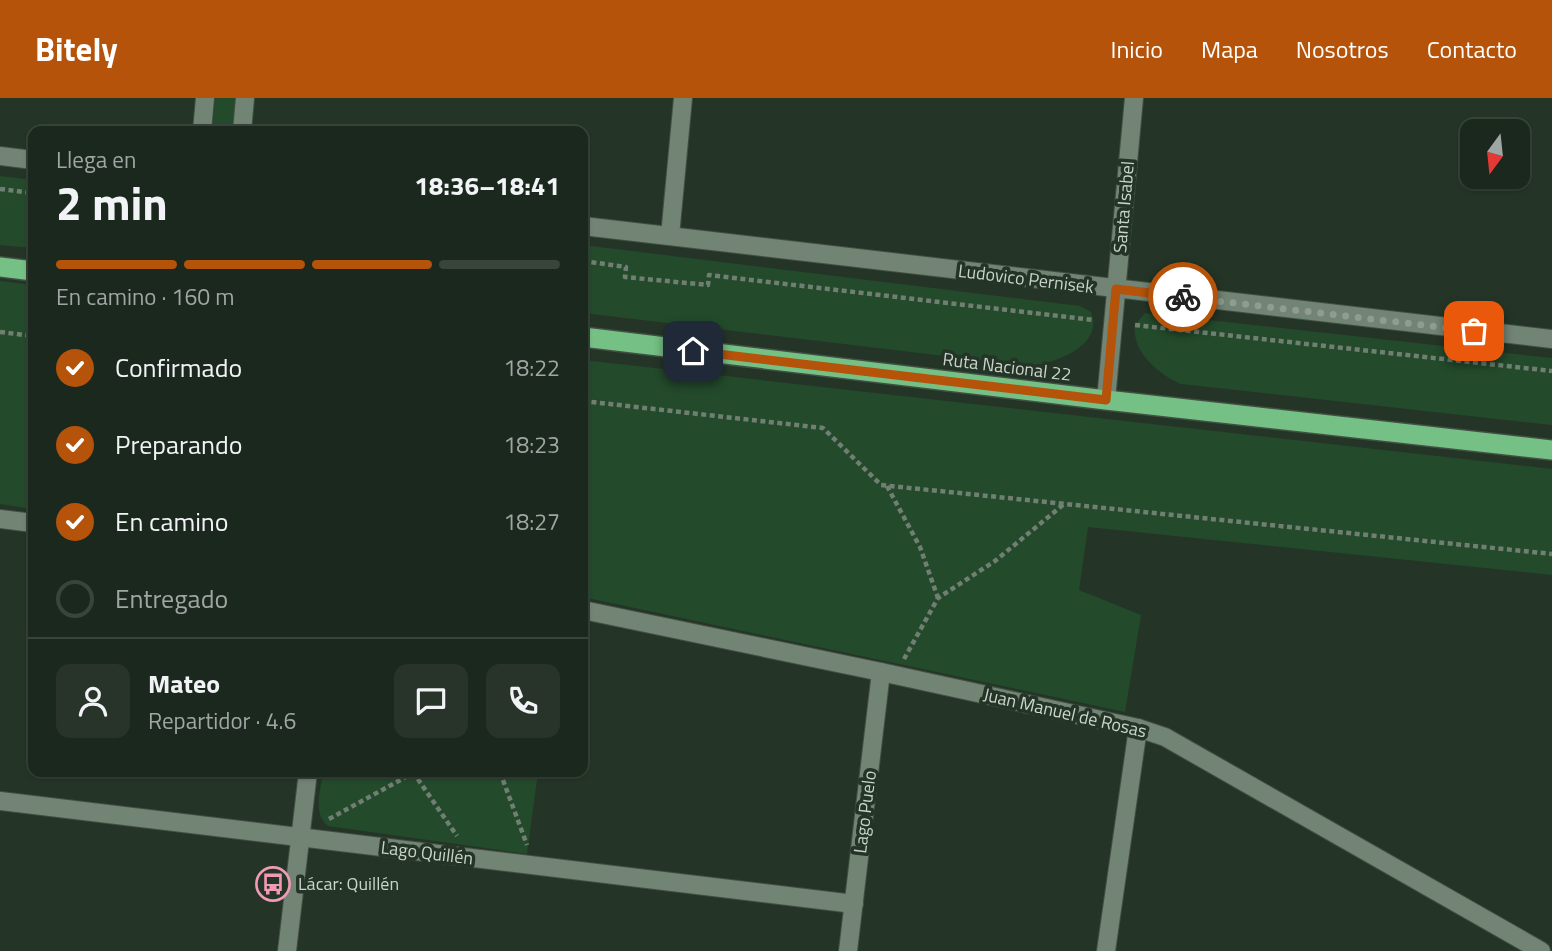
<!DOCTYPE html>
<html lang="es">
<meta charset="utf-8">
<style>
body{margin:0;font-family:"Titillium Web",sans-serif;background:#28342a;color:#f1f3f6;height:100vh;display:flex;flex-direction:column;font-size:26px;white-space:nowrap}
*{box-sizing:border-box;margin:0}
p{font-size:23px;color:#a0a6a4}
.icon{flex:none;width:38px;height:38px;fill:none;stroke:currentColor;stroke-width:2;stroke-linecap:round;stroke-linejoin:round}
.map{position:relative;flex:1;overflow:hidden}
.panel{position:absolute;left:28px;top:28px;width:560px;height:651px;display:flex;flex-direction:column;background:#1b281d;border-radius:14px;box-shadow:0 2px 5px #0004,0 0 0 2px #39443b}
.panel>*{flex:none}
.needle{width:46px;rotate:195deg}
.controls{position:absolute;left:1460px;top:21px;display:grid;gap:14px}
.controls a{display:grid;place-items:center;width:70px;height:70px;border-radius:14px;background:#1b281d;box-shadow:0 2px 5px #0004,0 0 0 2px #39443b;font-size:35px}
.pin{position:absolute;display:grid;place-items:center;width:60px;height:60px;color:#fff;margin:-30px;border-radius:14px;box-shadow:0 4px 10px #0006}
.courier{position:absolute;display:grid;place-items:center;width:70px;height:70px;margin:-35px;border:5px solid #b45309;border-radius:50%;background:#fff;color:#222;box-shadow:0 2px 9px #0007}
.head em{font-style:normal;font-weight:700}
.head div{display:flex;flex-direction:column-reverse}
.head{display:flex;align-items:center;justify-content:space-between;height:119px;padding:0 28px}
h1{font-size:46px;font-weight:700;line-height:52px}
.bar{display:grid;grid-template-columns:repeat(4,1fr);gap:10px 7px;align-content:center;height:84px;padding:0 28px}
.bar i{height:9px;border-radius:5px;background:#39443b}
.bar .selected{background:#b45309}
.bar p{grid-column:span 4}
.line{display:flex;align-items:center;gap:18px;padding:0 28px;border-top:2px solid #39443b}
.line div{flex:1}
.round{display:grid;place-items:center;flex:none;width:74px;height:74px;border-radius:14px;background:#28342a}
ol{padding:0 28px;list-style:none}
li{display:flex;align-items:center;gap:21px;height:77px}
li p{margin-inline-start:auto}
li .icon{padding:7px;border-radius:50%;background:#b45309;color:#fff;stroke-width:4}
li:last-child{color:#a0a6a4}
li i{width:38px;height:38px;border:4px solid #39443b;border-radius:50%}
header{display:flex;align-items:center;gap:42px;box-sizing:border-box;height:98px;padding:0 35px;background:#b45309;color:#fff}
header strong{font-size:33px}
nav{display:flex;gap:38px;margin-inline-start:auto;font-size:24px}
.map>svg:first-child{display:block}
</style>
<header>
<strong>Bitely</strong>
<nav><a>Inicio</a><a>Mapa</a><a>Nosotros</a><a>Contacto</a></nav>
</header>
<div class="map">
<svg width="1552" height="853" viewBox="0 0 1552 853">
<rect width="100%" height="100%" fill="#243527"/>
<!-- green -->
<g fill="#234a2b">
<polygon points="215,0 236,0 233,33 212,33"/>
<polygon points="0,78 33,82 33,150 0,147"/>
<path d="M583 147 1080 208 1091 214C1105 248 1053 266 1028 268L583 215Z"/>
<polygon points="0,183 33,187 33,411 0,406"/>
<path d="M1145 215 1552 260V327L1181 286C1159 277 1131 253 1135 227Z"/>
<polygon points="583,262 1552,371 1552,477 1088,429 1079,492 1141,517 1125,614 583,499"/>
<path d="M323 674H538L527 756 328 728C312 715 321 691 323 674Z"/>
</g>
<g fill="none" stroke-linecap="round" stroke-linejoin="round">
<!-- minor casing -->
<g stroke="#425044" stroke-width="20">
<g id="minor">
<polyline points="670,138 683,0"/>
<polyline points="1106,302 1134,0"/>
<polyline points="881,574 1138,630 1165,639 1541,853"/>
<polyline points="0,703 854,806"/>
<polyline points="1106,853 1138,630"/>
</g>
</g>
<!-- tertiary casing -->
<g stroke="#425044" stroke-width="20">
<g id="tertiary">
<polyline points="0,58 33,62"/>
<polyline points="583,128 1552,241"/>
<polyline points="0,421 33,425"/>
</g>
</g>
<!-- secondary casing -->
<g stroke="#425044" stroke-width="20">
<g id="secondary">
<polyline points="202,33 205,0"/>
<polyline points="242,33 245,0"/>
<polyline points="583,512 881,574 848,853"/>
<polyline points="287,853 308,674"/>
</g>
</g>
<!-- trunk casing -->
<g stroke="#425044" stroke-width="22">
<g id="trunk">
<polyline points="0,169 33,173"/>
<polyline points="583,239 1106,302 1552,352"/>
</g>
</g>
<!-- path -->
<g stroke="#717f73" stroke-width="4.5" stroke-dasharray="5 3.5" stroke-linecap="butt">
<polyline points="0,91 33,95"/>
<polyline points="583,163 626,169 625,179 708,187 709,177 1093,222"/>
<polyline points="1135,227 1552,273"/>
<polyline points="0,234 33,238"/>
<polyline points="583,303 823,330 881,387 1552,456"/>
<polyline points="887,388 920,449 938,500"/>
<polyline points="904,561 938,500 995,463 1064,406"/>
<polyline points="413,674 457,738"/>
<polyline points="500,674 527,747"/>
<polyline points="329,721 415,674"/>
</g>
<!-- minor -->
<use href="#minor" stroke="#728474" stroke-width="18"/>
<!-- tertiary -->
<use href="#tertiary" stroke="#728474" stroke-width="18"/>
<!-- secondary -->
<use href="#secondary" stroke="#728474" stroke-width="18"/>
<!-- trunk -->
<use href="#trunk" stroke="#75c084" stroke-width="19"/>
</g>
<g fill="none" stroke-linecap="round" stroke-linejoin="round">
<!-- done -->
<polyline stroke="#909c92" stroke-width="7" stroke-dasharray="0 12.6" points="1183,199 1474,233"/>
<!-- route -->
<polyline stroke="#b45309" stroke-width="9" points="693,253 1106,302 1116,191 1183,199"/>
</g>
<!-- icons -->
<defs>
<g id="bus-ring" transform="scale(1.75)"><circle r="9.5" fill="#243527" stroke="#f09ab6" stroke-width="1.5"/><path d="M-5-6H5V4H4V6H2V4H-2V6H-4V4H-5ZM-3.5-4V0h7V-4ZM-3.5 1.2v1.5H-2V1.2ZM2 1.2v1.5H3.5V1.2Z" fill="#f09ab6"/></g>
</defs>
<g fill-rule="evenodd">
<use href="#bus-ring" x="273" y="786"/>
</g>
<g text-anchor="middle" stroke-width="7" stroke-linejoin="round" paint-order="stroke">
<!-- street labels -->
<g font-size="18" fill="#cad4cb" stroke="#243527">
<text transform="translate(1124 109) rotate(-85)" y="6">Santa Isabel</text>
<text transform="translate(1026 181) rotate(7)" y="6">Ludovico Pernisek</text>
<text transform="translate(1007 269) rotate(7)" y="6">Ruta Nacional 22</text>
<text transform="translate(1065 615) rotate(13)" y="6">Juan Manuel de Rosas</text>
<text transform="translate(865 714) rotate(-83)" y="6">Lago Puelo</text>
<text transform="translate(427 755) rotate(7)" y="6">Lago Quillén</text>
</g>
<!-- poi labels -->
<g font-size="18" fill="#cad4cb" stroke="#243527" text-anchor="start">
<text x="298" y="792">Lácar: Quillén</text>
</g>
</g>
</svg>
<div class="controls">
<a><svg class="needle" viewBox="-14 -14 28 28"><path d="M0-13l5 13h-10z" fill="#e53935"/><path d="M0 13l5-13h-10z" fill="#a0a6a4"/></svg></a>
</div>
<div class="pin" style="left:1474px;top:233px;background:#ea580c"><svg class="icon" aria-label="bag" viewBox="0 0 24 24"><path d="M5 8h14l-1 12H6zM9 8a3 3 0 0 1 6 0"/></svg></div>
<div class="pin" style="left:693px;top:253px;background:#1f2937"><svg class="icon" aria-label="home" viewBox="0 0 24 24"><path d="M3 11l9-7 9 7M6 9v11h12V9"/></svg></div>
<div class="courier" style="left:1183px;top:199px"><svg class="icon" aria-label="bike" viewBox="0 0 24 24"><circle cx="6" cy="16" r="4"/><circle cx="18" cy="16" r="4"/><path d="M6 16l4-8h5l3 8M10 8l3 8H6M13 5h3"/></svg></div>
<section class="panel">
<div class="head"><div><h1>2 min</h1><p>Llega en</p></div><em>18:36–18:41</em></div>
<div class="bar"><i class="selected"></i><i class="selected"></i><i class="selected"></i><i></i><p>En camino · 160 m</p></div>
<ol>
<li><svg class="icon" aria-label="check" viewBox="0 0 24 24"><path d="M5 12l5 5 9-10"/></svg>Confirmado<p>18:22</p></li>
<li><svg class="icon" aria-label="check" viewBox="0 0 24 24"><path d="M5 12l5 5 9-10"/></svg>Preparando<p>18:23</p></li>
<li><svg class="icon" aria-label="check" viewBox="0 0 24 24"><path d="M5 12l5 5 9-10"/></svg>En camino<p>18:27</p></li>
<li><i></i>Entregado</li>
</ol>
<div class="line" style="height:126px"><a class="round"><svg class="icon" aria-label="person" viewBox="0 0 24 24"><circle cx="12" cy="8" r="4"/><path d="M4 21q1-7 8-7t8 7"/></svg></a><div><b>Mateo</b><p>Repartidor · 4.6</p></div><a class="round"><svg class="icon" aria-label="chat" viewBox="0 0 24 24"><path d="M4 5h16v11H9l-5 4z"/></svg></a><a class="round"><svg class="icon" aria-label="phone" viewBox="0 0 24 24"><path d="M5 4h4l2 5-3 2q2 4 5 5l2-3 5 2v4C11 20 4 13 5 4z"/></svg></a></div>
</section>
</div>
